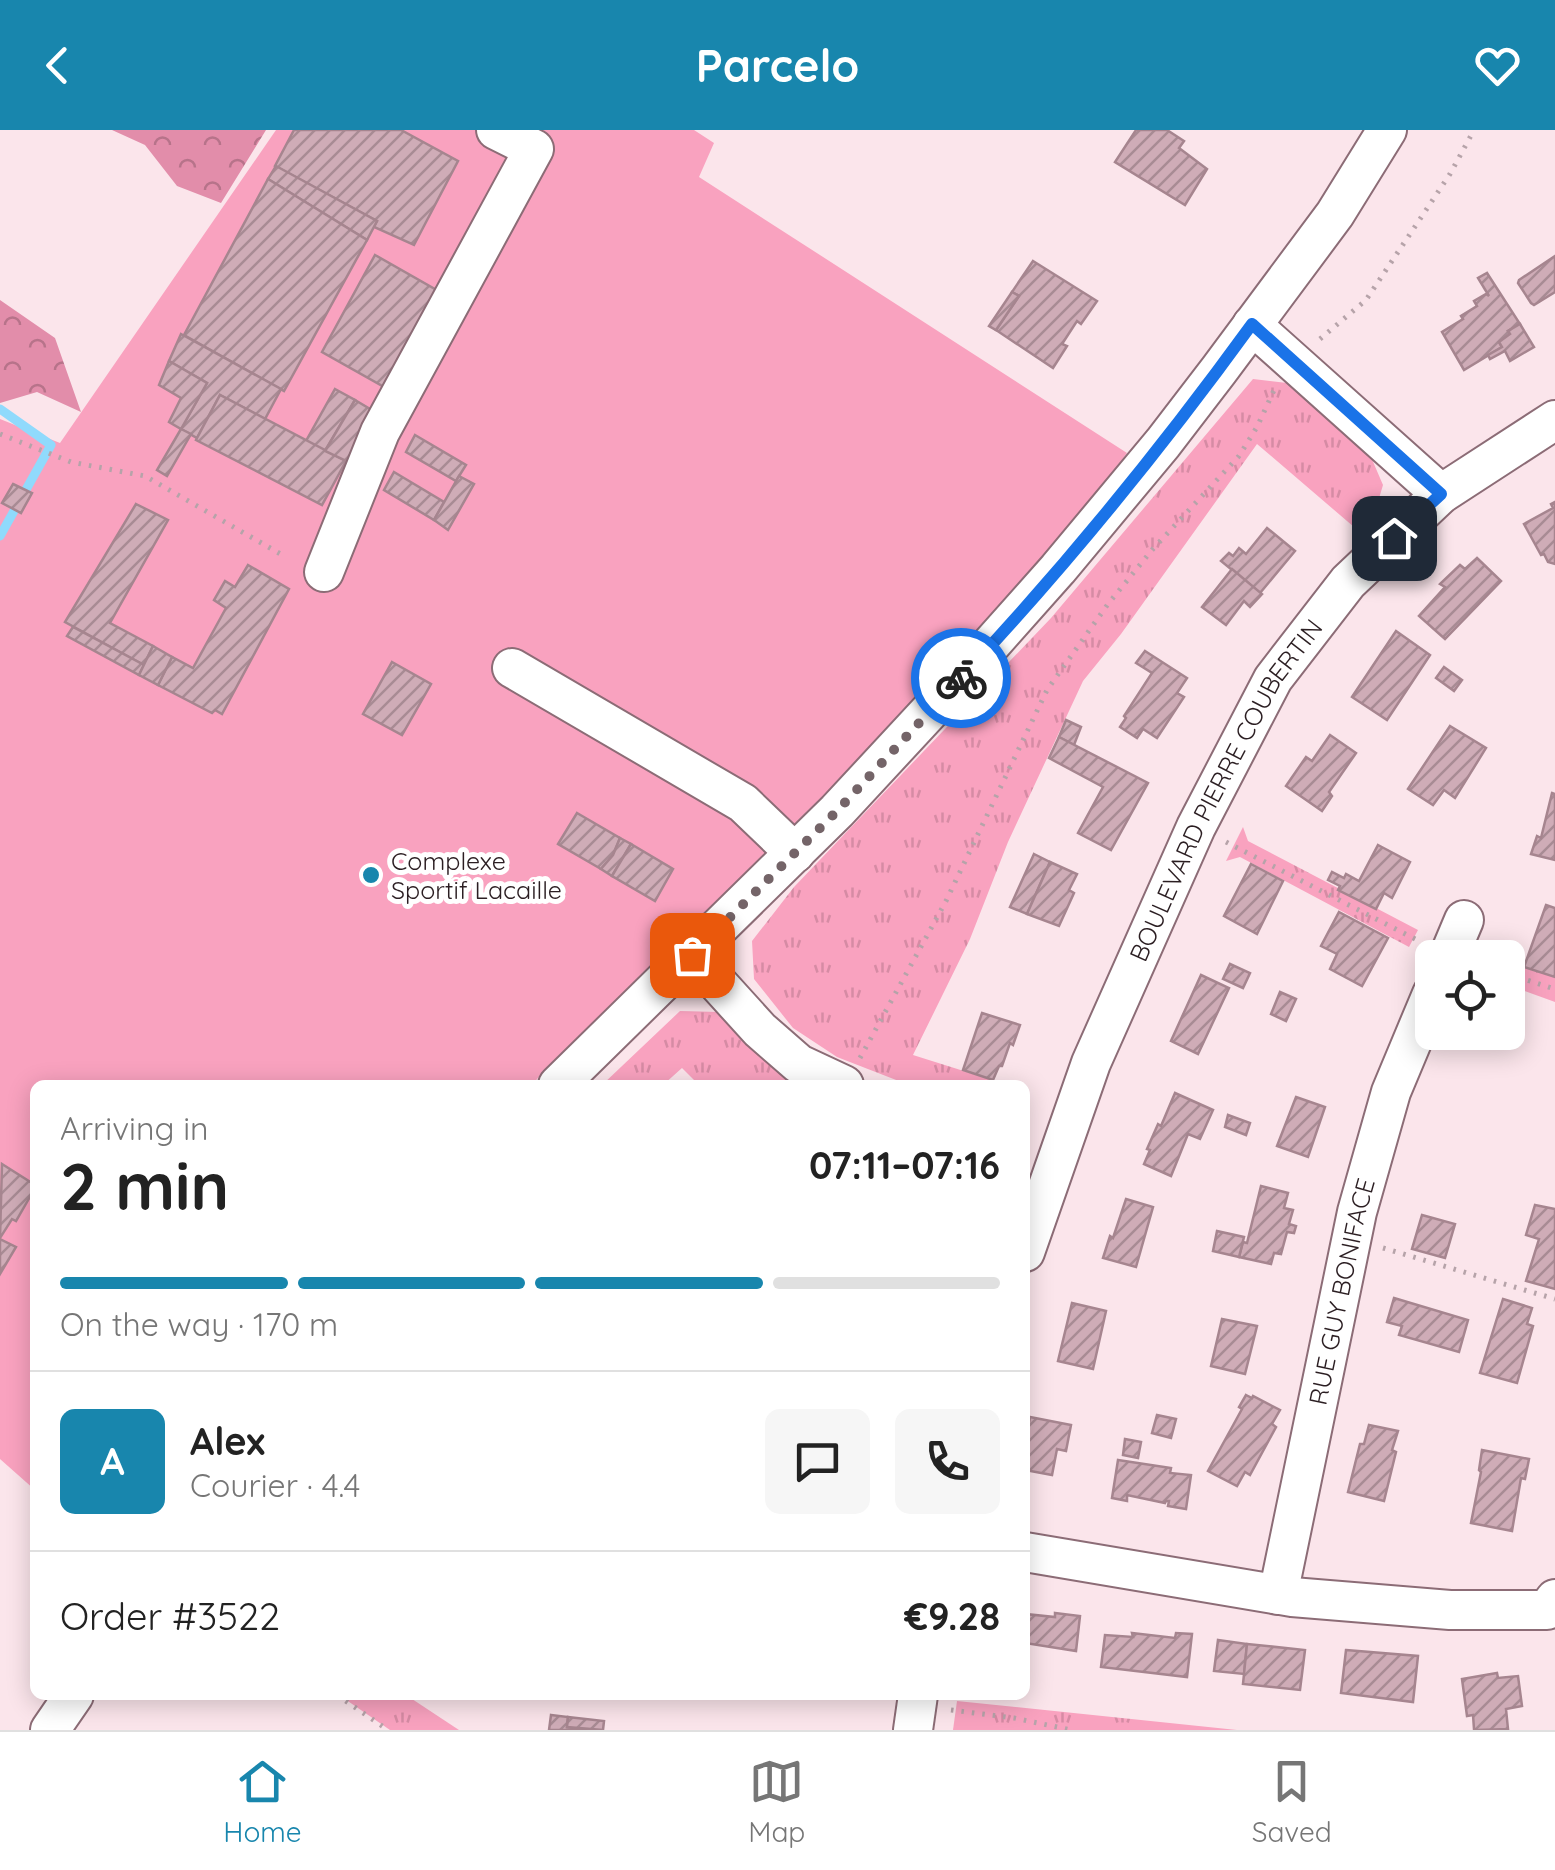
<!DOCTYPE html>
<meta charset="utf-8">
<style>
body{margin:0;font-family:Quicksand,sans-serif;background:#f6f6f6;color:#222;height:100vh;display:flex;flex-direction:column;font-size:38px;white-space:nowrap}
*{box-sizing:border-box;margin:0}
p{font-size:32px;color:#767676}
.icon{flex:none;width:55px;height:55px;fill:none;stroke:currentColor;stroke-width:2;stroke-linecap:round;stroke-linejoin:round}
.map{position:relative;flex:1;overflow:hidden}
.panel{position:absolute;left:30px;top:950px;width:1000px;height:620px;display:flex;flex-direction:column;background:#fff;border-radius:15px;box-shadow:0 5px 25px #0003}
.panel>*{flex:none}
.controls{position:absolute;left:1415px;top:810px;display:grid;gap:20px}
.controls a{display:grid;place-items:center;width:110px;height:110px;border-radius:15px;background:#fff;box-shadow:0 5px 25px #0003;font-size:50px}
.pin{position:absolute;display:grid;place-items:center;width:85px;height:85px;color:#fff;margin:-42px;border-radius:20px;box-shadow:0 5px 15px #0006}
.courier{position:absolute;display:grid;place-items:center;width:100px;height:100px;margin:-50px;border:8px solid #1a73e8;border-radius:50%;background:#fff;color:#222;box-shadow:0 2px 12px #0007}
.head em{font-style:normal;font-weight:700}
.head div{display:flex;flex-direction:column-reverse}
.head{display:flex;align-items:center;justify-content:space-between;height:170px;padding:0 30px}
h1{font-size:65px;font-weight:700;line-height:75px}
.bar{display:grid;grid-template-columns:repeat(4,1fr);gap:15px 10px;align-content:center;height:120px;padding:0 30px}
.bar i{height:12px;border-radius:8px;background:#e0e0e0}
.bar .active{background:#1886ad}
.bar p{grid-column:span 4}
.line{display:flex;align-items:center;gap:25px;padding:0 30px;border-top:2px solid #e0e0e0}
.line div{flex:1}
.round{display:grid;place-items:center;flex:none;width:105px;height:105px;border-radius:15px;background:#f6f6f6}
header{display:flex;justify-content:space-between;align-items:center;height:130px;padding:0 30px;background:#1886ad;color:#fff;font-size:45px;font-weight:700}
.menu{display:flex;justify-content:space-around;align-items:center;height:140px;border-top:2px solid #e0e0e0;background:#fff;font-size:28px;color:#767676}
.menu a{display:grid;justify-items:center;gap:5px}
.menu .active{color:#1886ad}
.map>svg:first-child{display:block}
</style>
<header><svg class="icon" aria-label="back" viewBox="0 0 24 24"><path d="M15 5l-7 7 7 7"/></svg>Parcelo<svg class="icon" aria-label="heart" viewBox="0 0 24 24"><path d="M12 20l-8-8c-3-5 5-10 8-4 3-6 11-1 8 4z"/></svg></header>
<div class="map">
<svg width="1555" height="1600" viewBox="0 0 1555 1600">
<defs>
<pattern id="grass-tufts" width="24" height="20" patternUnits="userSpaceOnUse" patternTransform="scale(2.5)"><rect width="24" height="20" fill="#f9a2bf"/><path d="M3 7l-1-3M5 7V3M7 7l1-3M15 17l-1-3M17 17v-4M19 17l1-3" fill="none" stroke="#d68ba4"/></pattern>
<pattern id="forest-crowns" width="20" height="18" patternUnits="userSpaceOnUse" patternTransform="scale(2.5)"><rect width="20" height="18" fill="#e28daa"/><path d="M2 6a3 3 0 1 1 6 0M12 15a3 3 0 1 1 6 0" fill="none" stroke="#b7738a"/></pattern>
<pattern id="building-hatch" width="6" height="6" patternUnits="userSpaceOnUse" patternTransform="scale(2.5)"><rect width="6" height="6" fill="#cfacb7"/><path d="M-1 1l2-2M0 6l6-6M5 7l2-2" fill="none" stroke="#a88b94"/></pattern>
</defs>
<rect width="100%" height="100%" fill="#fbe5eb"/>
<!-- grass -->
<g fill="url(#grass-tufts)">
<polygon points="1253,249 1287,253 1371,327 1383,355 1377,375 1354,397 1257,314 1121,504 1083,551 1008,712 970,809 913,925 1008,955 909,955 837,927 793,898 754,849 752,811 794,757 1051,488"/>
<polygon points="1243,697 1248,711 1418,800 1409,817 1240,727 1226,731"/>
<polygon points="1508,832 1555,847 1555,872 1508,855"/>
<polygon points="680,881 720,882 796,955 699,955 682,938 663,955 602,955"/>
<polygon points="339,1565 406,1565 459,1600 390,1600"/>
<polygon points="957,1571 1237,1600 953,1600"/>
</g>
<!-- forest -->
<g fill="url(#forest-crowns)">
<polygon points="112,0 266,0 221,73 177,56 145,15"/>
<polygon points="0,170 55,208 81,282 37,262 0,273"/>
</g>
<!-- garden -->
<polygon fill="#f9a2bf" points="276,0 694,0 714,13 699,47 1127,323 1082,386 936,555 549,935 532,955 35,955 35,1360 0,1329 0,289 60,313"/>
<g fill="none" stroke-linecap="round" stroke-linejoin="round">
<!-- stream -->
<polyline stroke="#90dafc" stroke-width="9" points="0,279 51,315 0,406"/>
</g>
<!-- building -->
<g fill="url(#building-hatch)" stroke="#a6858f" stroke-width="2.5">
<polygon points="294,0 401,0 458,31 414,115 374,97 377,91 275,36"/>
<polygon points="1136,0 1167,0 1184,11 1179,18 1207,39 1185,75 1115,32"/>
<polygon points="276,36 377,91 367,110 268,49"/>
<polygon points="268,49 367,110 284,261 184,205"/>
<polygon points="375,125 440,162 386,258 322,222"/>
<polygon points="1555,126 1555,162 1534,175 1531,173 1518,153 1519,150"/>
<polygon points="1033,131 1097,171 1081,194 1077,191 1062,214 1067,216 1053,238 996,200 1019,166 1012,162"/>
<polygon points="1487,143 1520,194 1508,201 1510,204 1499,212 1502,217 1464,240 1442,202 1463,189 1461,186 1477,176 1474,171 1486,164 1489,166 1478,148"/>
<polygon points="1012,162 1019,166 996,200 989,196"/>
<polygon points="1520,194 1534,217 1510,231 1505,221 1490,229 1488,225 1502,217 1499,212 1510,204 1508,201"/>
<polygon points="181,204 281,259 265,289 220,265 197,308 181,299 207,253 169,231"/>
<polygon points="169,231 207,253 181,299 169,292 181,268 159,255"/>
<polygon points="335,259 355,270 325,321 306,311"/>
<polygon points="220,265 346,331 322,375 196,310"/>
<polygon points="355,270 375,282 346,331 325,321"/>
<polygon points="181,299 191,304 167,346 157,340"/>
<polygon points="415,305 466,335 456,351 406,322"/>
<polygon points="394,342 444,372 434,390 384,360"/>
<polygon points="459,346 474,354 448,400 434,390"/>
<polygon points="13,354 32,363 21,383 2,373"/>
<polygon points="1555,372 1555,434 1548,432 1544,424 1541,425 1524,394 1553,378 1551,374"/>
<polygon points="136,374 168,390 110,493 153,516 144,535 65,492"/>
<polygon points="1267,398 1295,421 1260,463 1221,431 1229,423 1233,426 1239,418 1246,424"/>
<polygon points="1477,428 1501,451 1445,509 1419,486 1445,457 1440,454 1460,435 1465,439"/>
<polygon points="248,435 289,459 222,584 215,580 212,583 158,555 172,527 193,538 226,478 214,470 225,451 235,457"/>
<polygon points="1232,439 1262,464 1250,477 1244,471 1226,495 1202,477"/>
<polygon points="73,497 144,535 139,545 67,506"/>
<polygon points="1396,501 1430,525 1387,590 1352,567"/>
<polygon points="153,516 172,527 158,555 139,545"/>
<polygon points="1145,521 1187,548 1177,563 1184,567 1157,608 1143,599 1137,608 1120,597 1126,588 1124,586 1152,543 1136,533"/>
<polygon points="392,532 431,554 402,605 363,584"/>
<polygon points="1444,537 1462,550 1454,561 1436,548"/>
<polygon points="1066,590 1081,597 1074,615 1059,607"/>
<polygon points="1450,596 1486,618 1455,668 1444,660 1433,675 1408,659"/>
<polygon points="1330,605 1356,623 1329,662 1332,666 1322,681 1286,656 1306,627 1312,631"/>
<polygon points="1059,607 1148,653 1111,720 1078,703 1103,657 1049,628"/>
<polygon points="1552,663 1555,664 1555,730 1531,724 1537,706 1541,708"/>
<polygon points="577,683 620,708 613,725 601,739 558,714"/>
<polygon points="620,708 631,714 612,746 601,739 613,725"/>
<polygon points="631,714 673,739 655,771 612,746"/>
<polygon points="1378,715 1410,732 1392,768 1384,763 1376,779 1338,760 1340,756 1328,750 1332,742 1344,748 1346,744 1359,751"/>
<polygon points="1034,724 1050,732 1027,784 1010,777"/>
<polygon points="1050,732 1077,744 1069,760 1074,763 1059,796 1027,784"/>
<polygon points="1251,734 1283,751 1257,804 1224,786"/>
<polygon points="1546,775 1555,778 1555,847 1524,837"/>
<polygon points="1339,782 1388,808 1362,856 1330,839 1337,824 1321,816"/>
<polygon points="1230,834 1250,843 1243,858 1223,849"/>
<polygon points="1201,845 1229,858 1198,924 1171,911"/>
<polygon points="1280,862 1296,869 1286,891 1271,884"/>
<polygon points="982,883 1020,895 1013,915 1010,913 1002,936 999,936 993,950 963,940"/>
<polygon points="1175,963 1213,980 1200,1009 1188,1004 1171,1046 1144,1034 1150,1020 1147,1019 1158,994 1161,996"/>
<polygon points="1296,967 1325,977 1308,1027 1277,1016"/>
<polygon points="1228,985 1250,993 1246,1005 1225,997"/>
<polygon points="2,1034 35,1055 35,1058 16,1091 12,1089 0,1108"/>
<polygon points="1261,1056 1288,1063 1284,1078 1293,1080 1289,1094 1296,1096 1294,1103 1287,1102 1281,1124 1274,1123 1271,1134 1239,1127 1243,1112 1247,1113"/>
<polygon points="1126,1069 1153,1077 1136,1137 1103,1128 1110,1106 1113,1108"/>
<polygon points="1535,1075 1555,1079 1555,1159 1526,1151 1539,1109 1526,1105"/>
<polygon points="1422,1085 1455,1094 1445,1128 1412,1119"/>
<polygon points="1217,1101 1244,1107 1239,1127 1213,1121"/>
<polygon points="0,1109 16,1117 0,1144"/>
<polygon points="1394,1168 1468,1190 1459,1222 1399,1205 1402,1196 1387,1192"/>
<polygon points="1503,1169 1532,1178 1527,1194 1533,1196 1517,1253 1480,1243"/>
<polygon points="1072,1173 1106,1181 1093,1239 1058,1231"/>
<polygon points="1222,1189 1257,1196 1245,1244 1211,1236"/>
<polygon points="1246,1265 1252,1268 1253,1266 1280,1280 1272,1294 1276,1297 1250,1345 1245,1342 1237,1356 1208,1341 1242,1279 1239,1277"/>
<polygon points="1157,1285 1176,1289 1171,1308 1152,1303"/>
<polygon points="1030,1287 1071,1295 1066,1321 1057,1319 1052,1345 1025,1340 1025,1317"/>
<polygon points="1369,1295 1398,1301 1392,1320 1396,1322 1384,1371 1348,1362 1360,1314 1364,1314"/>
<polygon points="1125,1309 1141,1312 1138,1328 1123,1325"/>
<polygon points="1482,1320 1529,1329 1525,1349 1521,1348 1512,1401 1471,1393 1481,1342 1479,1340"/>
<polygon points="1118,1330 1171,1338 1170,1343 1191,1345 1186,1379 1168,1376 1169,1371 1166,1371 1165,1373 1127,1365 1127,1371 1112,1368"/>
<polygon points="1055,1483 1080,1486 1076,1521 1025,1513 1025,1484 1055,1487"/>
<polygon points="1132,1503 1175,1508 1176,1503 1192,1504 1187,1547 1101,1537 1105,1505 1133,1507"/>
<polygon points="1218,1510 1247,1514 1244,1544 1214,1541"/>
<polygon points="1247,1514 1305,1520 1300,1560 1243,1554"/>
<polygon points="1346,1520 1418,1526 1413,1572 1341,1563"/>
<polygon points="1497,1543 1498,1548 1518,1546 1522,1576 1506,1579 1508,1599 1477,1600 1474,1599 1473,1585 1467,1586 1462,1549"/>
<polygon points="551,1585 568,1587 567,1597 599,1600 549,1600"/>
<polygon points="568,1587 604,1591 603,1600 567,1597"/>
</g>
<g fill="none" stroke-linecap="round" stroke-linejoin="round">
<!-- minor casing -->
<g stroke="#8c6c76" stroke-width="42">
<g id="minor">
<polyline points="1252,195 1441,364"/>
<polyline points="324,442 380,302 534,19 496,0"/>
<polyline points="512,538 743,673 795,723"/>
<polyline points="692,825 760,900 799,934 844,955"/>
<polyline points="1448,828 1464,790"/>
<polyline points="558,955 837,681 978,529 1058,439 1163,313 1219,240 1335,84 1387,0"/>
<path id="s1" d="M1025 1122 1091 933 1196 697 1273 549 1348 452 1441 364 1555 290"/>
<polyline points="1025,1422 1292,1467 1450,1480 1547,1480 1555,1469"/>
<path id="s2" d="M1278 1465 1357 1082 1391 962 1432 864"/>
<polyline points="50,1600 74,1565"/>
<polyline points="913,1600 918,1565"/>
</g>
</g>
<!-- path -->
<g stroke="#b6a3a9" stroke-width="5" stroke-dasharray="2.5 8" stroke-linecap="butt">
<polyline points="1320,209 1366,170 1450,44 1474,0"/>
<polyline points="0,304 71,332 145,346 284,426"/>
<polyline points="1226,712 1421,812"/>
<polyline points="1508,844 1555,859"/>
<polyline points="860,928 946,771 1047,560 1108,474 1152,420 1239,326 1257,297 1275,258"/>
<polyline points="1383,1118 1555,1169"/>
<polyline points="337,1565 388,1600"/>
<polyline points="951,1580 1014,1588 1071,1600"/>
</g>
<!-- minor -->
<use href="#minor" stroke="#fff" stroke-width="38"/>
</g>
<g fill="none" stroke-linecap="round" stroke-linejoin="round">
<!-- done -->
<polyline stroke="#746468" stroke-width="10" stroke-dasharray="0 18" points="692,825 837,681 961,548"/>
<!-- route -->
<path stroke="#1a73e8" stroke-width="12" d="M961 548C1065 437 1162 318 1252 194L1441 364 1394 408"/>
</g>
<!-- markers -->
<circle fill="#1886ad" stroke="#fff" stroke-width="4" cx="371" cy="745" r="10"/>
<g text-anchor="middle" stroke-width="10" stroke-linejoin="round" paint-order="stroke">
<!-- street labels -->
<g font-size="25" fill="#2b1e22" stroke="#fff">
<text dy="9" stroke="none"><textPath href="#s1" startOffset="505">BOULEVARD PIERRE COUBERTIN</textPath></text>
<text dy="9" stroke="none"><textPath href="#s2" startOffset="310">RUE GUY BONIFACE</textPath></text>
</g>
<!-- poi labels -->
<g font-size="25" fill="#2b1e22" stroke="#fff" text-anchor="start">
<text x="391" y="740">Complexe<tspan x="391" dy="29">Sportif Lacaille</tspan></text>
</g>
</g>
</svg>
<div class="controls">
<a><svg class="icon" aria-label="locate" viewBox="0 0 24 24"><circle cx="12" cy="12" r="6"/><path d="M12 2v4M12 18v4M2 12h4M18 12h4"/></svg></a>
</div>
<div class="pin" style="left:692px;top:825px;background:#ea580c"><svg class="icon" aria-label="bag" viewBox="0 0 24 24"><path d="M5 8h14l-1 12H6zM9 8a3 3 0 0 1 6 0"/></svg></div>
<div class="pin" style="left:1394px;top:408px;background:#1f2937"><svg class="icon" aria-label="home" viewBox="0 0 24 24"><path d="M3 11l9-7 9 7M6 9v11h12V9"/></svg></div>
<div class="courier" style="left:961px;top:548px"><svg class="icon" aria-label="bike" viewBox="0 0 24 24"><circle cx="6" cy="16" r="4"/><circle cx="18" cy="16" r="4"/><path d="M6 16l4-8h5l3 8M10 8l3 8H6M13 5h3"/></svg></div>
<section class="panel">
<div class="head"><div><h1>2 min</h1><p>Arriving in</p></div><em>07:11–07:16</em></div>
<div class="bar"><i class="active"></i><i class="active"></i><i class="active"></i><i></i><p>On the way · 170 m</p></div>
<div class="line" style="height:180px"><b class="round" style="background:#1886ad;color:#fff">A</b><div><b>Alex</b><p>Courier · 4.4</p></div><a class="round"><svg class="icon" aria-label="chat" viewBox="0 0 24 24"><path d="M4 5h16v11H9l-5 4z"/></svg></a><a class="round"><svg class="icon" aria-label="phone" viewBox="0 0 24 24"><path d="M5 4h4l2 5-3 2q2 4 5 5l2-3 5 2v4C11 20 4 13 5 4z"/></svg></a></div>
<div class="line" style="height:130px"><div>Order #3522</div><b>€9.28</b></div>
</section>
</div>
<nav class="menu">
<a class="active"><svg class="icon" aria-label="home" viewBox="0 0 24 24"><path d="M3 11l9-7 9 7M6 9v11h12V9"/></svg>Home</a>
<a><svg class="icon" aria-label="map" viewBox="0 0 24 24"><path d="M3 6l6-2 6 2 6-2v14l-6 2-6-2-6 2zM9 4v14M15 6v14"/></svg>Map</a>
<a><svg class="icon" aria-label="saved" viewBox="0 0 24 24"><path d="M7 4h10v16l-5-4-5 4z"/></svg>Saved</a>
</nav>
